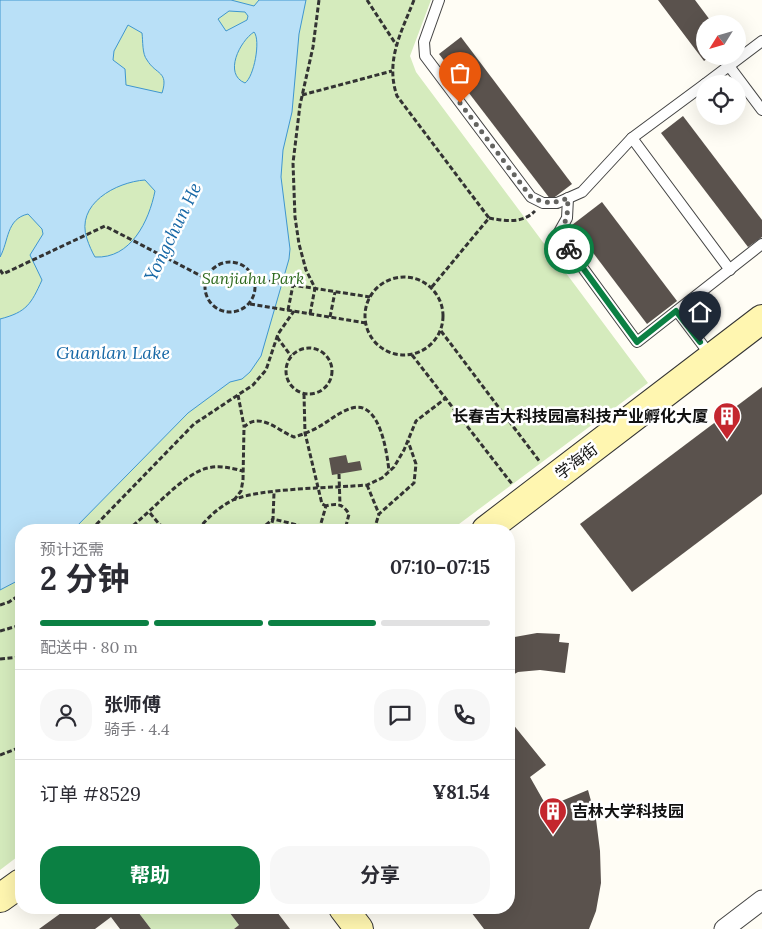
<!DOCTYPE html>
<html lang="zh">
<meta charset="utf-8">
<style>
body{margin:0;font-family:Lora,"Noto Sans SC",serif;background:#f7f7f7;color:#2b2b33;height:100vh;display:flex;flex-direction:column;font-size:19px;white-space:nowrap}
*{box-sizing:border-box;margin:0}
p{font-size:16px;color:#7c7c81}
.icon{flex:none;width:28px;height:28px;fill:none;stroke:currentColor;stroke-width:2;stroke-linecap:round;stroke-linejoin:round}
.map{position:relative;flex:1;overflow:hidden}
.details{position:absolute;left:15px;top:524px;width:500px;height:390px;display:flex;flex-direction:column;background:#fff;border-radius:20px;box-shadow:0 5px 20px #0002}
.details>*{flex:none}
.needle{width:32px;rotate:233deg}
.controls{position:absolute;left:696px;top:15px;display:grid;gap:10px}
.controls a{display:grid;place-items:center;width:50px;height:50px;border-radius:50%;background:#fff;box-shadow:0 5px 20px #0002;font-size:25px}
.pin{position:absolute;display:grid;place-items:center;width:42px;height:42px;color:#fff;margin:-51px -21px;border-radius:50% 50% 50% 0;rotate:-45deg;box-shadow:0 0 5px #0007}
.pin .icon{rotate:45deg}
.courier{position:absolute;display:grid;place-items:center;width:50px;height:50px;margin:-25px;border:4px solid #0b8043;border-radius:50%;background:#fff;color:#222;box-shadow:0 1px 6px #0007}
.headline em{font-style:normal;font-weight:700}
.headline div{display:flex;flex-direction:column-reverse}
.headline{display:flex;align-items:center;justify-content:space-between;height:85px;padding:0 25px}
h1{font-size:32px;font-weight:700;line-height:38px}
.bar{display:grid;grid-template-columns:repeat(4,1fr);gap:8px 5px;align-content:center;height:60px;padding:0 25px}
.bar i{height:6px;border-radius:4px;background:#e1e1e2}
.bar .active{background:#0b8043}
.bar p{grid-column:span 4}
.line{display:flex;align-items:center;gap:12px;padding:0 25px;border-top:1px solid #e1e1e2}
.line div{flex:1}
.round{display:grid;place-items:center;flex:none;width:52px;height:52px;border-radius:20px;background:#f7f7f7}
.action{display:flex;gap:10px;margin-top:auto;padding:10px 25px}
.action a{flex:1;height:58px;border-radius:20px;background:#0b8043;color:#fff;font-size:20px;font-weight:700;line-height:58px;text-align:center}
.action a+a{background:#f7f7f7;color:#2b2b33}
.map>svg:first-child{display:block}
</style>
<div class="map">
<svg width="762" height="929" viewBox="0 0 762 929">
<rect width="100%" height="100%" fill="#fffdf5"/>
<!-- green -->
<g fill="#d5ebbd">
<polygon points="0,0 431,0 410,56 416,72 648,383 451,530 21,530 21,854 0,870"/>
<polygon points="135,908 226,908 239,925 234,929 151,929"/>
</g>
<!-- water -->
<path fill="#b9e0f7" stroke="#3f96cf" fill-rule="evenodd" d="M0 0H231L254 6 259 0H306L299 34 292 112 283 150 281 177 290 249 289 259 261 356 250 372 242 379 230 382 188 413 73 530H21V579L0 590V319C27 312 31 304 42 280L30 255 43 234 42 229 28 214C6 219 9 241 0 257ZM229 11 245 12 248 16 247 20 226 31 218 19ZM128 25 142 33C143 41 142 54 147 60 156 75 169 71 162 93L126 85 125 69 113 60 114 51ZM254 32C261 40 254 77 245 83 223 74 240 41 254 32ZM145 180 155 191C149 221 131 259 95 257 92 252 89 245 87 239 75 204 116 182 145 180Z"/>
<!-- building -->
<g fill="#5a524d">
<polygon points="658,0 695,0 713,24 705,24 705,56 711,56 704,61"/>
<polygon points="461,37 572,184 551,200 439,54"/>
<polygon points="683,116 762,220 762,237 748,247 661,133"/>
<polygon points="602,202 677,301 647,324 572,225"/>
<polygon points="762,387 762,494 632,592 580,524"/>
<polygon points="346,455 348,463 360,461 362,470 332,475 329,458"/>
<polygon points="537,633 560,634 559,642 569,643 565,673 540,670 518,672 509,677 509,638"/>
<polygon points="512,723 546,765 530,777 547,807 588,790 596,819 600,851 601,883 596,911 589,929 484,929 468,908 509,908 509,725"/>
<polygon points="68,908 135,908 151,929 120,929 111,917 95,929 39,929"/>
<polygon points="226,908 274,908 290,929 234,929 239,925"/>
</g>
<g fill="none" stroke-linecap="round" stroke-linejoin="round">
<!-- lane casing -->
<g stroke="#444" stroke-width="12">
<g id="lane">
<polyline points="439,0 424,42 425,56 531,197 543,203 557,203 582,192 632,138 705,84"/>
<polyline points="729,66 762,110"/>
<polyline points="705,84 762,41"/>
<polyline points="632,138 730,270"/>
<polyline points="568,198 567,218 558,234 637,342 762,244"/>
<polyline points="677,311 711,356"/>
</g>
</g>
<!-- street casing -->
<g stroke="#444" stroke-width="21">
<polyline id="street" points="724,929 762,900"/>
</g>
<!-- secondary casing -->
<g stroke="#333" stroke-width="30">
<g id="secondary">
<polyline points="486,530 762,319"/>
<polyline points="0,898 21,883"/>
<polyline points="343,908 359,929"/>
</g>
</g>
<!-- path -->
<g stroke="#333" stroke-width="3" stroke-dasharray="5 2.5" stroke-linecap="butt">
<polyline points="367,0 397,46"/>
<path d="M414 0C401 33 385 61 397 96L489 218 431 288"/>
<polyline points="302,95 392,71"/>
<path d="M489 218C505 221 522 224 535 211"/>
<circle cx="230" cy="287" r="25"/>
<polyline points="0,270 3,274 105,226 207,279"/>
<circle cx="404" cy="316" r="39"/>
<polyline points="254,279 370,297"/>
<polyline points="250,304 366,323"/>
<polyline points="288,310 293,285"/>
<polyline points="310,314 315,288 306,270 299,244 295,217 293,163 300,105 313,47 319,0"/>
<polyline points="330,317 335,292"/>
<polyline points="441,331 540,462"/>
<polyline points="277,337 291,356"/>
<circle cx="309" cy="371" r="23"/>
<polyline points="412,355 512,484"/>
<polyline points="304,394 305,433 322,504 326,506"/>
<polyline points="238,395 244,426"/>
<polyline points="339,474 340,505"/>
<polyline points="367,485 379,514"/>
<path d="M234 500 241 491 243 480 244 427C260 411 278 431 294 437 305 434 316 429 325 423 334 417 342 411 352 408 380 400 387 453 389 471"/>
<polyline points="150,513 159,524 168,530"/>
<polyline points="91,530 194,424 253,385 266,370 278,334 294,311"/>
<path d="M127 530C150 514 183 473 208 468 220 465 231 468 243 471"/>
<path d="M198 530C207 518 219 507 233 500 260 488 334 488 367 485L382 478 394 467 404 450 416 421 446 398"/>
<polyline points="260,530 273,519 274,493"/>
<polyline points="270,530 273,519 318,530"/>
<path d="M319 530 326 506C337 503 343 504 349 514L345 530"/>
<polyline points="374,530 379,514 414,483 416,464 408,441"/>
<polyline points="0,605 9,602 21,594"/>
<polyline points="0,631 21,625"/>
<polyline points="0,659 21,657"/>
<polyline points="0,755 21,747"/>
</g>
<!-- lane -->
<use href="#lane" stroke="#fff" stroke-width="10"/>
<!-- street -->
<use href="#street" stroke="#fff" stroke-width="19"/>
<!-- secondary -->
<use href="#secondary" stroke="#fff6b0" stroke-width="28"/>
</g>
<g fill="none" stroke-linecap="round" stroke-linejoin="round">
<!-- done -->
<path stroke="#646461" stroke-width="5" stroke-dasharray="0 9" d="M460 103 531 197C545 204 554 204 568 198L567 218 558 234 569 249"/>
<!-- route -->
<polyline stroke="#0b8043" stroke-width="6" points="569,249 637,342 676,311 700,342"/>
</g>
<!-- icons -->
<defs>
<g id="building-pin" transform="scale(1.4375)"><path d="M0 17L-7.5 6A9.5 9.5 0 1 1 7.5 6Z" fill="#c4262e" stroke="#fff"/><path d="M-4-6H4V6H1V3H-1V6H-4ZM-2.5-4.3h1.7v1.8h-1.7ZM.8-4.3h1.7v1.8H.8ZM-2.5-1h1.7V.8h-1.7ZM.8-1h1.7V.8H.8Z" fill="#fff"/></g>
</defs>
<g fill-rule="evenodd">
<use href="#building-pin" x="727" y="416"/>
<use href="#building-pin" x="553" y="811"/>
</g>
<g text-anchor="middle" stroke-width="5" stroke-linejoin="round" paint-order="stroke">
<!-- park labels -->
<g font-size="16" font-style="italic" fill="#2f6b1f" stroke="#fff">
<text x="253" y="284">Sanjiahu Park</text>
</g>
<!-- poi labels -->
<g font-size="16" font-weight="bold" fill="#111" stroke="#fff" text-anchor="end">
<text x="708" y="422">长春吉大科技园高科技产业孵化大厦</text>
<text x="572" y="817" text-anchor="start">吉林大学科技园</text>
</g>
<!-- street labels -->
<g font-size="16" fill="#111" stroke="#fff">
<text transform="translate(576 461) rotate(-37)" y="6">学海街</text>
</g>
<!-- water labels -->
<g font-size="18" font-style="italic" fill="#1768a6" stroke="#fff">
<text transform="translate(173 232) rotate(-64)" y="6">Yongchun He</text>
<text x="113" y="359">Guanlan Lake</text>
</g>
</g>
</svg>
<div class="controls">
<a><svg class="needle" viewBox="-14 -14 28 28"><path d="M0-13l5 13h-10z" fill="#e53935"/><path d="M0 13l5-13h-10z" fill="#7c7c81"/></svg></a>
<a><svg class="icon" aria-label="locate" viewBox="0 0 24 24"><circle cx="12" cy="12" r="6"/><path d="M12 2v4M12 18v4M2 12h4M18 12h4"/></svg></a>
</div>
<div class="pin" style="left:460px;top:103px;background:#ea580c"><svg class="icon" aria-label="bag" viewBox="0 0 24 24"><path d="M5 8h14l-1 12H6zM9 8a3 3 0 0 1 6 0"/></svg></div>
<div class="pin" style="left:700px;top:342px;background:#1f2937"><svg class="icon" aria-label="home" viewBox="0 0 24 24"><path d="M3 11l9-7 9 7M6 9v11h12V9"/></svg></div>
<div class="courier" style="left:569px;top:249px"><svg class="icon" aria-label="bike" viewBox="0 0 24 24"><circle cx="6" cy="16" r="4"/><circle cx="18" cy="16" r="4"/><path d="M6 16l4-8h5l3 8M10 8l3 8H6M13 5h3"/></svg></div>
<section class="details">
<div class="headline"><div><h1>2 分钟</h1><p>预计还需</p></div><em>07:10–07:15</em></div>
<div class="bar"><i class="active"></i><i class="active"></i><i class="active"></i><i></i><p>配送中 · 80 m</p></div>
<div class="line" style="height:90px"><a class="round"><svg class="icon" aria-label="person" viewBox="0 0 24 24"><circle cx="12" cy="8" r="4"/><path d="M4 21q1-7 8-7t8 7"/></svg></a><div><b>张师傅</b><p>骑手 · 4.4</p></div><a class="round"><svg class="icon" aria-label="chat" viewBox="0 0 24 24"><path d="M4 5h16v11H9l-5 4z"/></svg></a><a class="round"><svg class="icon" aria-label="phone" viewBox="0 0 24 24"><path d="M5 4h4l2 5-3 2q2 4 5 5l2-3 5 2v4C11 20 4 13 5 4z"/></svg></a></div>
<div class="line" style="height:65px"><div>订单 #8529</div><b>¥81.54</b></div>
<div class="action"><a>帮助</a><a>分享</a></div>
</section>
</div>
